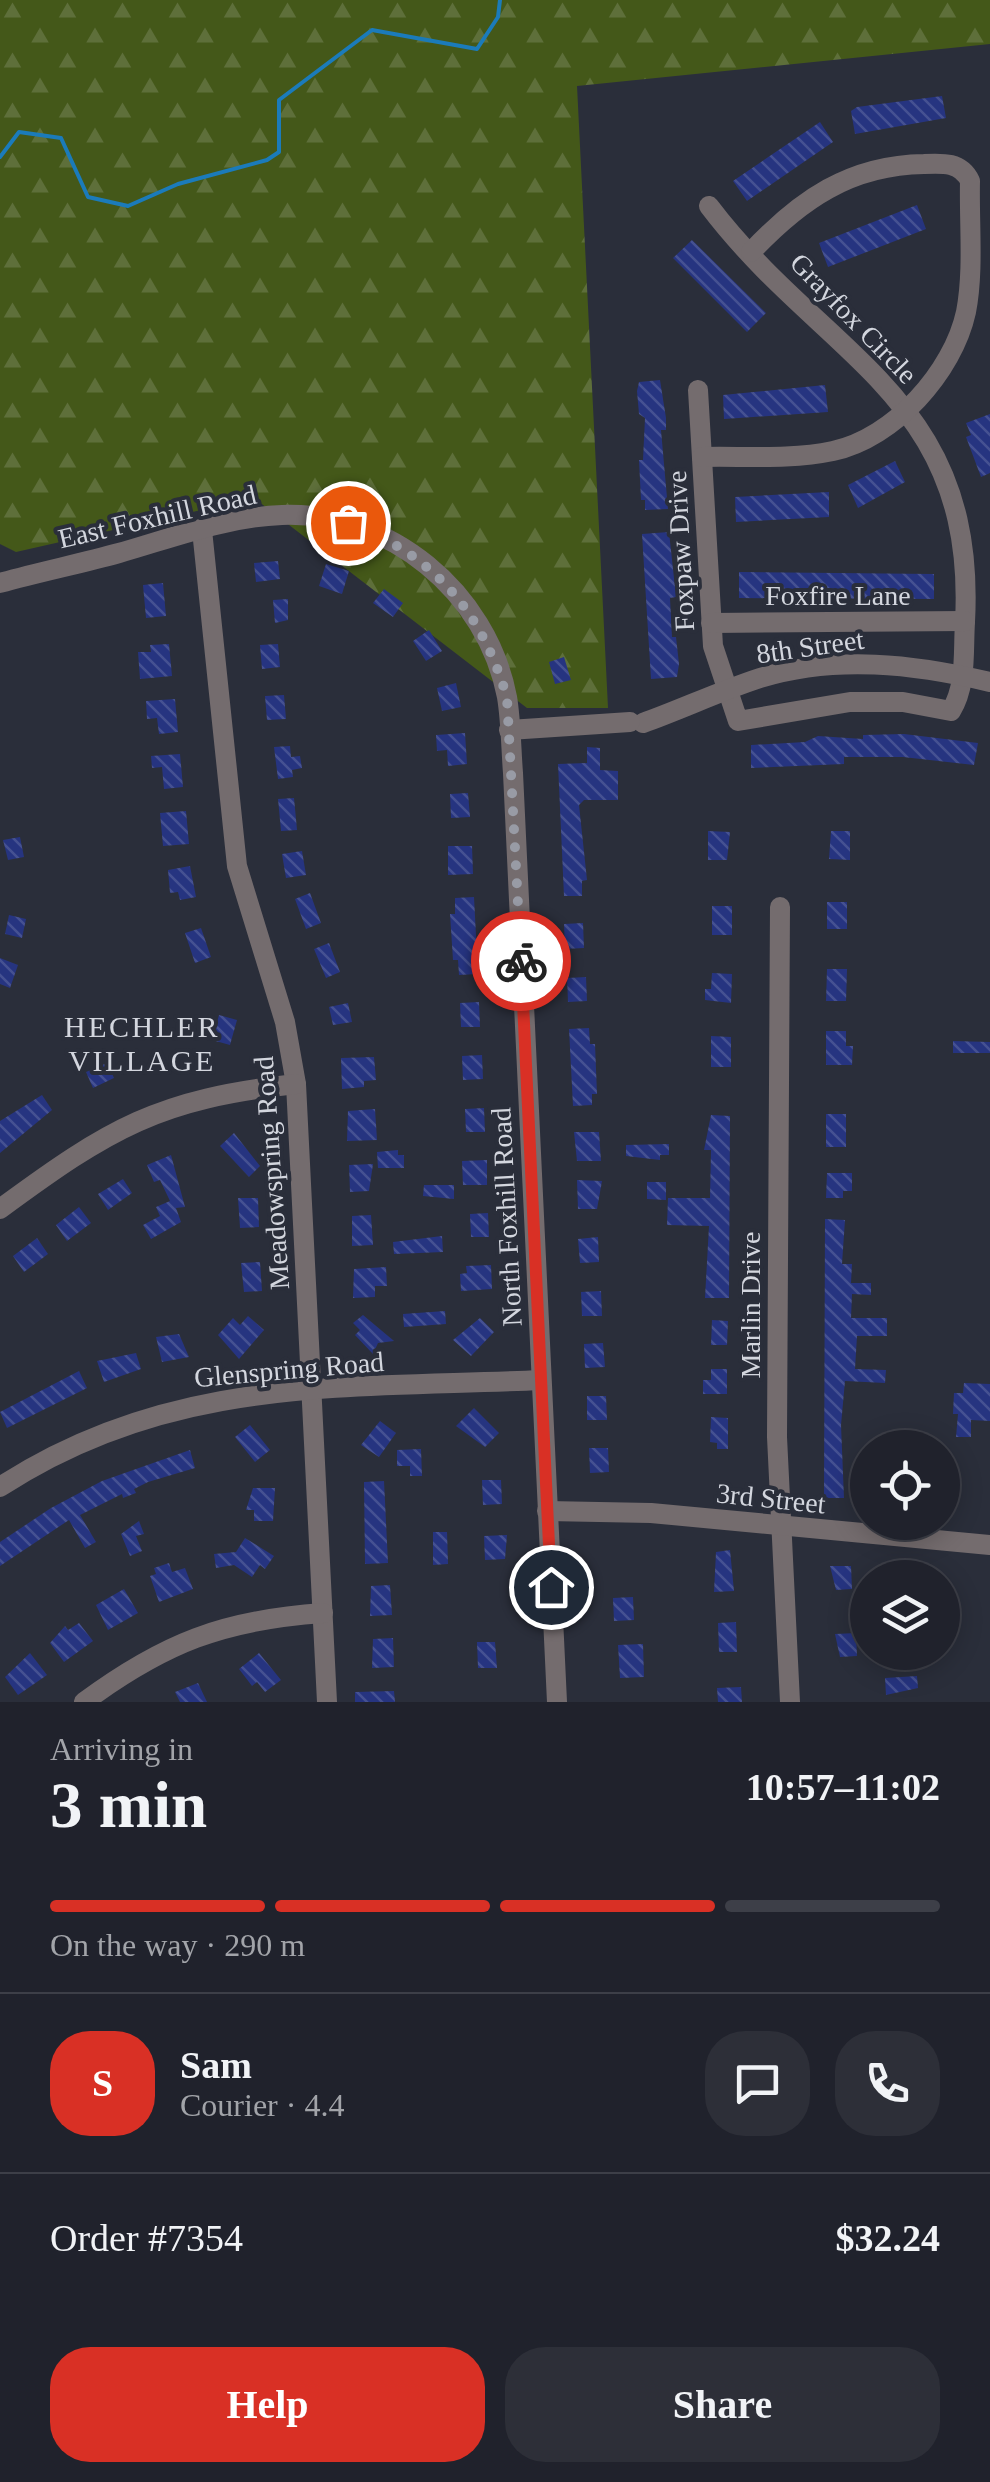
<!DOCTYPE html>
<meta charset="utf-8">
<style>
body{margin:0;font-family:Georgia,serif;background:#2d2f38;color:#f1f3f6;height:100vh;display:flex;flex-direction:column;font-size:38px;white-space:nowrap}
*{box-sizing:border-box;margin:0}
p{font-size:32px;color:#a2a4a9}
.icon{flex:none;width:55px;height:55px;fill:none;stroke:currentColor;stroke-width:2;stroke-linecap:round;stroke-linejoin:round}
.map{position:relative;height:1702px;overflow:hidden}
.sheet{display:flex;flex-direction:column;background:#20222c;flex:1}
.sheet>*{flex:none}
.tools{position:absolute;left:850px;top:1430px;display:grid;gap:20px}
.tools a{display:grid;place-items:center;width:110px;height:110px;border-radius:50%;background:#20222c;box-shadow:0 5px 25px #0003,0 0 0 2px #3d3f48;font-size:50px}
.pin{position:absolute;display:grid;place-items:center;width:85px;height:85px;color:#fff;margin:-42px;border:5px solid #fff;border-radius:50%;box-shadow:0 2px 10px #0007}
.courier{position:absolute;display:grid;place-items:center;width:100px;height:100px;margin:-50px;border:8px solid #d93025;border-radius:50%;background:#fff;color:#222;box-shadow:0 2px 12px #0007}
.summary em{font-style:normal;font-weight:700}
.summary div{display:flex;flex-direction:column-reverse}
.summary{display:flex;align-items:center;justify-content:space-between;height:170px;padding:0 50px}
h1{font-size:65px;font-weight:700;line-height:75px}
.bar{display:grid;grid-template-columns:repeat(4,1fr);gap:15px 10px;align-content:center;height:120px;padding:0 50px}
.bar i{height:12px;border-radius:8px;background:#3d3f48}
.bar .current{background:#d93025}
.bar p{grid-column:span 4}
.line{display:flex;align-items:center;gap:25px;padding:0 50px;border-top:2px solid #3d3f48}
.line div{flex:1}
.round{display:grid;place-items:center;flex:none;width:105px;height:105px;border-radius:40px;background:#2d2f38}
.button{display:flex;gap:20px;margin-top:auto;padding:20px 50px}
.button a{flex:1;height:115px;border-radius:40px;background:#d93025;color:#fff;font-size:40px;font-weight:700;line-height:115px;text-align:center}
.button a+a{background:#2d2f38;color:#f1f3f6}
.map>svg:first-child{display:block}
</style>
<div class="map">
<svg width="990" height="1702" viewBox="0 0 990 1702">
<defs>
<pattern id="forest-firs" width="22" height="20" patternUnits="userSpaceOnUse" patternTransform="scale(2.5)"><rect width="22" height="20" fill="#445819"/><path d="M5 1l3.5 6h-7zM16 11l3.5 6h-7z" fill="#5e6f3a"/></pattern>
<pattern id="building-back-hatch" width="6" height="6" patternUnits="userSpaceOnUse" patternTransform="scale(2.5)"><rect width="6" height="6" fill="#263480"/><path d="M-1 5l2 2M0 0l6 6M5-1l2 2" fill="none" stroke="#455192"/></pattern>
</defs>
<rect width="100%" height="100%" fill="#2a2e3a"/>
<!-- forest -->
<polygon fill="url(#forest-firs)" points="0,0 990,0 990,44 577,86 608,708 527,708 254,498 16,552 0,544"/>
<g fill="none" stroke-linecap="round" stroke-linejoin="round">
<!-- stream -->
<polyline stroke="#1b7bba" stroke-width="4" points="0,157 19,132 61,138 88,197 128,206 178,184 267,160 279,152 279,100 372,30 477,49 498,17 500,0"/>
</g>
<!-- building -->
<g fill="url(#building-back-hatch)">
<polygon points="942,96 946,118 855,134 851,111 857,107"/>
<polygon points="820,122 833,142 747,201 733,181"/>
<polygon points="917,205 926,229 828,267 819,243"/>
<polygon points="692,240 766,313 747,332 673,258"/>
<polygon points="660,380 666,418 666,430 661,430 668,509 645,510 645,500 641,500 639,460 643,460 645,418 639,414 637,391 639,382"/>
<polygon points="825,385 828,412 724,419 723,395"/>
<polygon points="990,414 990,473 981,477 966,437 971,435 966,423"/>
<polygon points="895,461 905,482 858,508 848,485"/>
<polygon points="829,492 829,517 736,522 735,497"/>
<polygon points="669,532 676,597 670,598 672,637 676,637 679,664 677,677 651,679 642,534"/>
<polygon points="278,561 280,579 256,582 254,563"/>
<polygon points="326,564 349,571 342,594 319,586"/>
<polygon points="739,572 934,574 934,599 739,598"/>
<polygon points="163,583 166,616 146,618 143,585"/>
<polygon points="384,589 403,603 393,617 373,603"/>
<polygon points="288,599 288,620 275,623 273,600"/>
<polygon points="429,630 442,651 426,661 413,641"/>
<polygon points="169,644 172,676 140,679 138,652 151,652 150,645"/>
<polygon points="278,644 280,667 262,669 260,645"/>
<polygon points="564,657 571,680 555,684 549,662"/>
<polygon points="456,683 461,707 442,711 437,688"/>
<polygon points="284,695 286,719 267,720 265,696"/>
<polygon points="175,699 178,732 159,734 157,718 147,719 146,701"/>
<polygon points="465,733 467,764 448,766 447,750 437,751 436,735"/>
<polygon points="904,734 978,743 974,765 903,757 844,757 844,764 751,768 751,745 805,742 818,736 863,739 863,735"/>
<polygon points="290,746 291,757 300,756 302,768 292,770 293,777 278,779 274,747"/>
<polygon points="587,747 600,748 600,770 618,771 618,800 584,800 579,805 587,880 582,881 582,896 564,896 558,764 587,763"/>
<polygon points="180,754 183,787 164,789 162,767 152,768 151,756"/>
<polygon points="468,793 470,817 451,818 450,794"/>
<polygon points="294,798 297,830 281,831 278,799"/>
<polygon points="186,811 189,844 163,846 160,813"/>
<polygon points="708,831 730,832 727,860 708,860"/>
<polygon points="831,831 850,831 850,860 829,859"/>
<polygon points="20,837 24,857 8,860 3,840"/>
<polygon points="448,846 472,846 473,874 448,875"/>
<polygon points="302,851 306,875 286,878 282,854"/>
<polygon points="190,866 196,897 180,900 178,892 170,893 168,870"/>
<polygon points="310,893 321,923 306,929 295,899"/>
<polygon points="474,897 478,974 459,975 458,960 453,960 450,914 455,914 455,898"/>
<rect x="827" y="902" width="20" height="27"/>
<rect x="712" y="906" width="20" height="29"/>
<polygon points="9,915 26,919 22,938 5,934"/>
<polygon points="583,923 584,948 565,949 564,924"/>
<polygon points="201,928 211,957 195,963 185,933"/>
<polygon points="329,943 340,972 326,978 314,949"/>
<polygon points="0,958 18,965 10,988 0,984"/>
<polygon points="827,969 847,969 846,1001 826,1001"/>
<polygon points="712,973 732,974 731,1003 705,1000 705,989 711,989"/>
<polygon points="586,977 587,1001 568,1002 567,978"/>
<polygon points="479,1002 480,1027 461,1027 460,1003"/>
<polygon points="348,1003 352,1022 333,1025 329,1007"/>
<polygon points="219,1015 237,1020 230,1045 212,1040"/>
<polygon points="589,1028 590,1044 595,1044 597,1094 592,1094 592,1105 573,1106 569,1029"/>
<polygon points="826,1031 846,1031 846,1046 853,1046 852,1065 826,1065"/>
<polygon points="711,1036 731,1037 731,1067 711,1067"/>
<polygon points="953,1041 990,1042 990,1053 953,1053"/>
<polygon points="482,1055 483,1079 463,1080 462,1056"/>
<polygon points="374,1057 376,1080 364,1081 364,1087 342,1089 341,1058"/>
<polygon points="107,1063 114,1078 93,1088 86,1072"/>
<polygon points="42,1095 52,1110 0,1153 0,1121"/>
<polygon points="484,1108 485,1132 466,1132 465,1109"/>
<polygon points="375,1109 377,1140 347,1141 348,1111"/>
<rect x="826" y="1114" width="20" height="33"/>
<polygon points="711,1115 730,1116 729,1298 705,1298 709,1226 667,1225 668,1198 710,1198 711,1150 704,1150"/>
<polygon points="574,1132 599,1132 601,1161 577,1161"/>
<polygon points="234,1133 260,1166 249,1177 220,1146"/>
<polygon points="669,1144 669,1155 660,1155 660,1160 626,1156 626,1145"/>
<polygon points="398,1150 398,1155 404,1155 404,1168 378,1168 377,1152"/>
<polygon points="171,1155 185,1207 176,1208 181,1222 151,1239 143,1225 160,1216 156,1207 170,1201 160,1180 154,1182 147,1165"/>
<polygon points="487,1160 487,1185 463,1185 462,1161"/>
<polygon points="373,1164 369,1191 350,1192 349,1165"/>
<polygon points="827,1173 852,1173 852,1191 843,1191 843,1198 826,1198"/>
<polygon points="123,1179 132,1193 108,1210 98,1194"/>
<polygon points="577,1180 602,1181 597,1209 578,1209"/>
<polygon points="647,1182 666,1182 666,1200 647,1199"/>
<polygon points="424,1185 454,1185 454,1199 423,1196"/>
<polygon points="238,1198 258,1198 259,1227 240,1228"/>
<polygon points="79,1207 91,1223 67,1241 56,1225"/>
<polygon points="488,1213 489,1237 471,1237 470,1214"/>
<polygon points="371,1215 373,1245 352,1246 352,1216"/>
<polygon points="825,1219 845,1220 842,1264 852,1264 851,1283 871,1283 871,1295 852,1294 851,1318 887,1318 887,1336 857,1336 855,1369 886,1370 885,1383 845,1381 841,1425 844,1498 824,1498"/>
<polygon points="442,1236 443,1252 394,1254 393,1242"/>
<polygon points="598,1237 599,1262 580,1263 578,1239"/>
<polygon points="37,1238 48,1254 24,1272 13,1256"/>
<polygon points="260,1262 262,1291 244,1292 241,1263"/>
<polygon points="491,1265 492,1289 461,1291 460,1274 467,1273 466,1266"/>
<polygon points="386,1267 387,1286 375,1286 375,1297 353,1298 354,1269"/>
<polygon points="601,1291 602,1316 582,1316 581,1292"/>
<polygon points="445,1311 446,1324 404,1327 403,1314"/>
<polygon points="363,1315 394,1341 378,1343 373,1354 355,1335 360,1330 353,1323"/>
<polygon points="248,1316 264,1330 239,1359 218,1335 233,1318 240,1325"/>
<polygon points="480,1318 494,1332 471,1356 453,1340"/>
<polygon points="712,1320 728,1321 727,1345 711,1345"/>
<polygon points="179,1334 189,1357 162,1362 156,1337"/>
<polygon points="603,1343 605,1367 585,1368 584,1344"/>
<polygon points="136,1353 141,1369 104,1382 97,1361"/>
<polygon points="711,1369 727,1369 727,1394 703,1394 703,1380 711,1380"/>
<polygon points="79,1371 87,1388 7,1428 0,1412"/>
<polygon points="964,1383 990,1384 990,1421 971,1420 971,1437 956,1437 958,1414 953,1414 954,1393 963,1393"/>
<polygon points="587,1396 606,1396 607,1420 587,1420"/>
<polygon points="474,1408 499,1433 485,1447 456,1426"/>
<polygon points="711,1417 728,1418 728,1449 717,1449 717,1443 710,1442"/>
<polygon points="380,1421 396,1433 379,1457 361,1445"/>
<polygon points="250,1425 270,1450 255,1462 235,1437"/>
<polygon points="589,1448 608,1448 609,1472 590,1473"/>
<polygon points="421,1449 422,1476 410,1476 410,1466 397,1466 397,1450"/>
<polygon points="190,1450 195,1468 148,1482 134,1489 136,1493 123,1498 122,1494 80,1515 96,1542 85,1548 69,1520 0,1566 0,1542 51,1508 102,1481"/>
<polygon points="482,1480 501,1480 502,1504 483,1505"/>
<polygon points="384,1481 388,1563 365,1564 364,1482"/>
<polygon points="253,1488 275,1488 273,1521 254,1521 254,1510 246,1510"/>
<polygon points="139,1521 144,1534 136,1536 142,1551 130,1556 121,1534"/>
<polygon points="433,1532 447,1532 448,1564 433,1565"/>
<polygon points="507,1535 505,1559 485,1560 484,1536"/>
<polygon points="245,1538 274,1556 265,1569 260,1565 252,1577 234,1565 216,1568 214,1554 236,1552"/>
<polygon points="730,1550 734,1591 714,1592 716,1552"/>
<polygon points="169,1563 172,1572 185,1568 193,1589 159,1602 150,1576 156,1574 154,1568"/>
<polygon points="830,1566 851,1566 852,1589 836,1590"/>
<polygon points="390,1585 392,1615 370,1616 371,1586"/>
<polygon points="124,1589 138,1613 108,1630 96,1605"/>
<polygon points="633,1597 634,1620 614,1621 613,1598"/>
<polygon points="736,1622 737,1652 719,1652 718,1623"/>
<polygon points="79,1623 93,1641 64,1662 50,1643 65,1626 68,1630"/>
<polygon points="856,1633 857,1656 840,1657 835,1634"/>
<polygon points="393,1638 394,1667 372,1668 373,1639"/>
<polygon points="477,1642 495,1642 497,1668 478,1668"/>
<polygon points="643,1644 644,1677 620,1678 618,1645"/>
<polygon points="30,1653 47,1675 18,1695 5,1677"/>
<polygon points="259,1653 281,1680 265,1692 257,1682 252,1686 239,1669"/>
<polygon points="917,1676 918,1688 886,1695 885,1678"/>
<polygon points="198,1683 207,1702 180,1702 175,1692"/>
<polygon points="741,1687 742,1702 718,1702 717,1688"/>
<polygon points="394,1691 395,1702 355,1702 355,1692"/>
</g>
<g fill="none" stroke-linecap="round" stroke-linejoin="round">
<!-- minor -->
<g stroke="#746c6e" stroke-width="20">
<path d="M698 390 713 646 738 721 850 702H903L951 711C967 685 963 651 965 622 977 395 825 359 709 206"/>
<path d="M702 457C745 456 790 460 833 451 894 438 953 372 966 312 974 271 969 224 970 181 961 162 943 163 924 164 850 165 800 200 751 252"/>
<polyline points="202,530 237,866 285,1022 296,1084 327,1702"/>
<path d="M0 583C39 572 79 564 119 553 172 538 226 517 282 515 389 511 487 592 507 697 511 721 511 748 513 773L557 1702"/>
<polyline points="711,623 965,621"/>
<path d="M643 723C682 709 720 691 760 678 836 655 914 664 990 682"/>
<polyline points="509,730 630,722"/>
<polyline points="780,907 777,1437 790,1702"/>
<path d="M0 1209C110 1128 158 1099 296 1084"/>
<path d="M0 1487C171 1375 346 1389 541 1380"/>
<polyline points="547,1511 651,1513 990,1545"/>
<path d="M84 1702C164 1643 223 1620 323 1613"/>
</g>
</g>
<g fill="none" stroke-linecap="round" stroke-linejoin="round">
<!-- done -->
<path stroke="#989ba5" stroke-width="10" stroke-dasharray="0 18" d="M348 523C433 554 482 611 507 698L521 961"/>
<!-- route -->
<polyline stroke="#d93025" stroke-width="12" points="521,961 551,1587"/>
</g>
<g text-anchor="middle" stroke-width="8" stroke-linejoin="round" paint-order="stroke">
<!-- street labels -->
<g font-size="28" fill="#d3d6de" stroke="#2a2e3a">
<text transform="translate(854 318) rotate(46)" y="10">Grayfox Circle</text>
<text transform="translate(157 516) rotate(-13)" y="10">East Foxhill Road</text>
<text transform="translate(680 551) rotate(-93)" y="10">Foxpaw Drive</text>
<text x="838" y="605">Foxfire Lane</text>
<text transform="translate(810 646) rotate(-8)" y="10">8th Street</text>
<text transform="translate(271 1173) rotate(-94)" y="10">Meadowspring Road</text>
<text transform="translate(506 1217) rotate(-93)" y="10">North Foxhill Road</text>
<text transform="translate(750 1305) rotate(-90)" y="10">Marlin Drive</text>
<text transform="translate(289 1369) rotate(-5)" y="10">Glenspring Road</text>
<text transform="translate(771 1498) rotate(6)" y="10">3rd Street</text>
</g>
<!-- neighbourhood labels -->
<g font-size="30" letter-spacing="2.5" fill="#d3d6de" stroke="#2a2e3a">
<text x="142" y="1037">HECHLER<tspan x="142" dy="34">VILLAGE</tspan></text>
</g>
</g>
</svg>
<div class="tools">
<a><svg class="icon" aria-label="locate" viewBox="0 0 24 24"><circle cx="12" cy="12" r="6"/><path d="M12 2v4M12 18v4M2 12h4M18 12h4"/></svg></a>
<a><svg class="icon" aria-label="layers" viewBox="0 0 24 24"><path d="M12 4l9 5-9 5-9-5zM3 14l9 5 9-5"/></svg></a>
</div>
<div class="pin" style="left:348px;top:523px;background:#ea580c"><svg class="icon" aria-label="bag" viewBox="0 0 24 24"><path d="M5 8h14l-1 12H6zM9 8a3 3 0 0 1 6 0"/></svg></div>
<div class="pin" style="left:551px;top:1587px;background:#1f2937"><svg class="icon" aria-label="home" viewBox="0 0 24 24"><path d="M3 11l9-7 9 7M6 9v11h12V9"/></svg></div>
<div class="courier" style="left:521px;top:961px"><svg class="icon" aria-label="bike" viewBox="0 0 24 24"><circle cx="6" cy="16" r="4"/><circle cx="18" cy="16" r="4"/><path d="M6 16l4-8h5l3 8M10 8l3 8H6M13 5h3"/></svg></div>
</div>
<section class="sheet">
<div class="summary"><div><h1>3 min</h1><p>Arriving in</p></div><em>10:57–11:02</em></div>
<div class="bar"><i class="current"></i><i class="current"></i><i class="current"></i><i></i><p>On the way · 290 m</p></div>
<div class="line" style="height:180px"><b class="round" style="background:#d93025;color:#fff">S</b><div><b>Sam</b><p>Courier · 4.4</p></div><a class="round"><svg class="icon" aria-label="chat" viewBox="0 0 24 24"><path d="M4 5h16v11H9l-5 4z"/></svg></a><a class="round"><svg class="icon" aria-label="phone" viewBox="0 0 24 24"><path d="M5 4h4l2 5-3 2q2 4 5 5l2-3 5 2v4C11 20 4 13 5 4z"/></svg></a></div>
<div class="line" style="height:130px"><div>Order #7354</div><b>$32.24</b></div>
<div class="button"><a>Help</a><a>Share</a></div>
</section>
